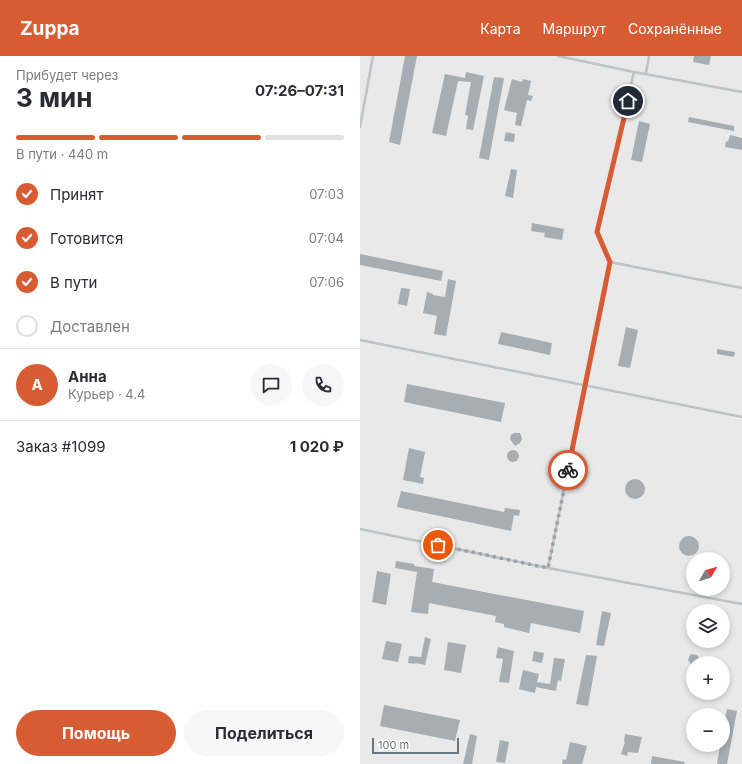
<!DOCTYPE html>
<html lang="ru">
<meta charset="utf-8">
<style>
body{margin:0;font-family:Inter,sans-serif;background:#f7f7f7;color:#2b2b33;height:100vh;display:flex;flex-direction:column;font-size:15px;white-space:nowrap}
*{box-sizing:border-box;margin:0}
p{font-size:13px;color:#7c7c81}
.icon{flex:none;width:22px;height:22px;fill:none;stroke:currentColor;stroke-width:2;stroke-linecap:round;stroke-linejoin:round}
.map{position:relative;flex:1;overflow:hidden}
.panel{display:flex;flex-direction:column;background:#fff;width:360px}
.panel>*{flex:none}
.needle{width:26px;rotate:52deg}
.buttons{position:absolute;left:326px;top:496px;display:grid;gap:8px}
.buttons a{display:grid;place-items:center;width:44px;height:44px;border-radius:50%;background:#fff;box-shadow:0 2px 6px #0003;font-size:20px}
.scale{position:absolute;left:12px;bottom:10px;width:87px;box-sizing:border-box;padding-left:4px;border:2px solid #687783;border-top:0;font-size:11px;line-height:14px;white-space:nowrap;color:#687783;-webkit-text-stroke:3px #fff;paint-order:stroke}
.pin{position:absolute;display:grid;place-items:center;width:34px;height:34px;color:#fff;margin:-17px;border:2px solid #fff;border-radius:50%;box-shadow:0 1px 4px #0007}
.courier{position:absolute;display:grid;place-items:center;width:40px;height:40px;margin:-20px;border:3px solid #d75c34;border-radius:50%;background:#fff;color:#222;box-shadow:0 1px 5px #0007}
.overview em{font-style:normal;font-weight:700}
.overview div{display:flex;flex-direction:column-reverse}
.overview{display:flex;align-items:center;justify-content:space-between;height:68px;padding:0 16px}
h1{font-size:26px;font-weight:700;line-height:30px}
.bar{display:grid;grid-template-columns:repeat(4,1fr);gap:6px 4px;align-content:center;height:48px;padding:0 16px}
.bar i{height:5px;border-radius:3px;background:#e1e1e2}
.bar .current{background:#d75c34}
.bar p{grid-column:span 4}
.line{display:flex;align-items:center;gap:10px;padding:0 16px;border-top:1px solid #e1e1e2}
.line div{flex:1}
.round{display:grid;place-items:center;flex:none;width:42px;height:42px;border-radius:21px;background:#f7f7f7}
ol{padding:0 16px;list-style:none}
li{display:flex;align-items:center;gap:12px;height:44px}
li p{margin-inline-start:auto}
li .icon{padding:4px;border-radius:50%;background:#d75c34;color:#fff;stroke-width:4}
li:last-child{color:#7c7c81}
li i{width:22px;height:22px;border:2px solid #e1e1e2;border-radius:50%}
.button{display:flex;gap:8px;margin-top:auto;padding:8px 16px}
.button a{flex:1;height:46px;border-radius:24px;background:#d75c34;color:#fff;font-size:16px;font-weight:700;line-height:46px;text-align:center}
.button a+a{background:#f7f7f7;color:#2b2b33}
header{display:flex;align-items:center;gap:24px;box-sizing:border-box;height:56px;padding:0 20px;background:#d75c34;color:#fff}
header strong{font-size:19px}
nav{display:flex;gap:22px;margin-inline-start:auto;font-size:14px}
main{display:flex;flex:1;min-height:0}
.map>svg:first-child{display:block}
</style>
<header>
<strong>Zuppa</strong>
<nav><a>Карта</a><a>Маршрут</a><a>Сохранённые</a></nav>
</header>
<main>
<section class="panel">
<div class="overview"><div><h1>3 мин</h1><p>Прибудет через</p></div><em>07:26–07:31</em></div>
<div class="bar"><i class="current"></i><i class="current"></i><i class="current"></i><i></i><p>В пути · 440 m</p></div>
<ol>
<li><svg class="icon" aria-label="check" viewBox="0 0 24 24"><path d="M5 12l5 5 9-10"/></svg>Принят<p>07:03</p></li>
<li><svg class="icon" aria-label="check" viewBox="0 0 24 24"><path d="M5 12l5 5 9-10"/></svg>Готовится<p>07:04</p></li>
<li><svg class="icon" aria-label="check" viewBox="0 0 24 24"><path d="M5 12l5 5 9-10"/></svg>В пути<p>07:06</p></li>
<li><i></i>Доставлен</li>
</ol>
<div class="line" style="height:72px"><b class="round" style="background:#d75c34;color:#fff">А</b><div><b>Анна</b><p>Курьер · 4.4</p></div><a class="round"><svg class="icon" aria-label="chat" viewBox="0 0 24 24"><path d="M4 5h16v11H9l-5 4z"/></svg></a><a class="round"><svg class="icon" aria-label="phone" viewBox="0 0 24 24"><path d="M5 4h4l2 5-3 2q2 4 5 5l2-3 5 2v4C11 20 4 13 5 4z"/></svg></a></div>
<div class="line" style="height:52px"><div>Заказ #1099</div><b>1 020 ₽</b></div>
<div class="button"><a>Помощь</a><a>Поделиться</a></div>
</section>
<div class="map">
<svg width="382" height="708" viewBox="0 0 382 708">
<rect width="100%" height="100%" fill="#f7f7f4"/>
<!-- built -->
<path fill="#e8e9e8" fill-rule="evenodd" d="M0 0H382V708H0ZM333 503H363V533H333ZM333 555H363V585H333ZM333 607H363V637H333ZM333 659H363V689H333Z"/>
<!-- building -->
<g fill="#a6aeb3">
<polygon points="45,0 57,0 40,89 29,86"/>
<polygon points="334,0 351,0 349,9 333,6"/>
<polygon points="106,16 124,20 113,74 106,73 108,60 105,59 111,26 98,25 86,80 72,77 85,18 105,22"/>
<polygon points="134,21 144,22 129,104 119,102"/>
<polygon points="152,23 162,26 163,23 171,25 168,39 173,40 171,45 167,44 161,70 155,69 157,57 144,54"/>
<polygon points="329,61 374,70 374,75 328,66"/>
<polygon points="279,65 290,68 282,106 271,104"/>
<polygon points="146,76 155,78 154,86 144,85"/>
<polygon points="370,79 382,82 382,94 365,91 366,85 368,86"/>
<polygon points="151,113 157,114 153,142 145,140"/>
<polygon points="172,167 204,173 202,184 184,181 185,177 171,175"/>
<polygon points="0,198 83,215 81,225 0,209"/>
<polygon points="88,223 96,225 86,280 74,278 77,260 63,257 67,236 73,238 73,239 85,241"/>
<polygon points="41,232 50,233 47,250 38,248"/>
<polygon points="266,271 278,274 270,312 258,310"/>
<polygon points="141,276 192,287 190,299 138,288"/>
<polygon points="357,293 375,296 374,301 357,298"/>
<polygon points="47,328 145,347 141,366 44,346"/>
<polygon points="154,377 160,377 162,383 160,387 155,390 150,383 151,379"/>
<polygon points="49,392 65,396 60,421 64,422 63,428 43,424"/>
<circle cx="153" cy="400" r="6"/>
<circle cx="275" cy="433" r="10"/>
<polygon points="41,435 144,456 145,452 160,454 159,460 154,459 151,475 37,451"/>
<circle cx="329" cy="490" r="10"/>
<polygon points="36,505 54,508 54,510 74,513 72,526 224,555 220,577 171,567 169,577 144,571 144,568 135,566 136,560 69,547 68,558 51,556 57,516 35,512"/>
<polygon points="17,515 31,518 26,549 12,546"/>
<polygon points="242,555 251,557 244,590 236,589"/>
<polygon points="65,581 71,583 65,609 55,607 55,608 48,607 49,600 61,601"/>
<polygon points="26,585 42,588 38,606 22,603"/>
<polygon points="88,586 106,589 101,617 84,614"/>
<polygon points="138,591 154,595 149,627 139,626 143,603 136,602"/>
<polygon points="174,595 184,597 182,607 172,605"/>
<polygon points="331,598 337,599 340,603 339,607 333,607 333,611 328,604 329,601"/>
<polygon points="226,599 237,600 228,650 216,648"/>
<polygon points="194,602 205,603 201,625 198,624 196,635 176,631 175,637 159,633 163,614 179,618 177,626 190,628"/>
<polygon points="24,649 100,664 95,685 20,670"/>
<polygon points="367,653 377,655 367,708 357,708 360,689 363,689 363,673"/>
<polygon points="110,678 117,680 112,708 103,708"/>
<polygon points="265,678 282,681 278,697 268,696 267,700 261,698 265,686 264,686"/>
<polygon points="140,684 149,686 145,707 136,706"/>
<polygon points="210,686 227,690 222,708 202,708 203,703 206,704"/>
<polygon points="292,700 325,706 324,708 291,708"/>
</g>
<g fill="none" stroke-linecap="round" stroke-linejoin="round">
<!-- lane -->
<g stroke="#bec3c6" stroke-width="2.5">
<polyline points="198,0 274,16 382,36"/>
<polyline points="286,17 289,0"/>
<polyline points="0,71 13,0"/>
<polyline points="250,206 382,232"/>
<polyline points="0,284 382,361"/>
<polyline points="0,473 188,512 382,548"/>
<polyline points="188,512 250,206 237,176 274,16"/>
</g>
</g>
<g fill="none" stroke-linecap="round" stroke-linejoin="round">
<!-- done -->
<polyline stroke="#9aa4ab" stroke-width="4" stroke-dasharray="0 7.2" points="78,489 188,512 208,414"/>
<!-- route -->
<polyline stroke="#d75c34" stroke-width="5" points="208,414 250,206 237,176 268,45"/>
</g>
</svg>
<div class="buttons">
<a><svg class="needle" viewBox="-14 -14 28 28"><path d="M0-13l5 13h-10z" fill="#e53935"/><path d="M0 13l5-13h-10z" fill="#7c7c81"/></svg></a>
<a><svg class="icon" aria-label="layers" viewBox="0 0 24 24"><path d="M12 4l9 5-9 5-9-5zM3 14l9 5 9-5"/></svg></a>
<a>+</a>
<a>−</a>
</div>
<div class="scale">100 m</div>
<div class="pin" style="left:78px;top:489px;background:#ea580c"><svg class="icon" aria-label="bag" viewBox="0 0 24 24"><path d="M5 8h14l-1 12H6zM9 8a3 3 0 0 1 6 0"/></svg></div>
<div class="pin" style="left:268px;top:45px;background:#1f2937"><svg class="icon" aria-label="home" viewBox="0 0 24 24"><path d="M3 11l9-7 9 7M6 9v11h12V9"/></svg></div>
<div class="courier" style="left:208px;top:414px"><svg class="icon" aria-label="bike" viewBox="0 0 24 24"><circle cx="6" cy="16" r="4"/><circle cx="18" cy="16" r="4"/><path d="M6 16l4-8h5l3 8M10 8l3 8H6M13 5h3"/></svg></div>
</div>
</main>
